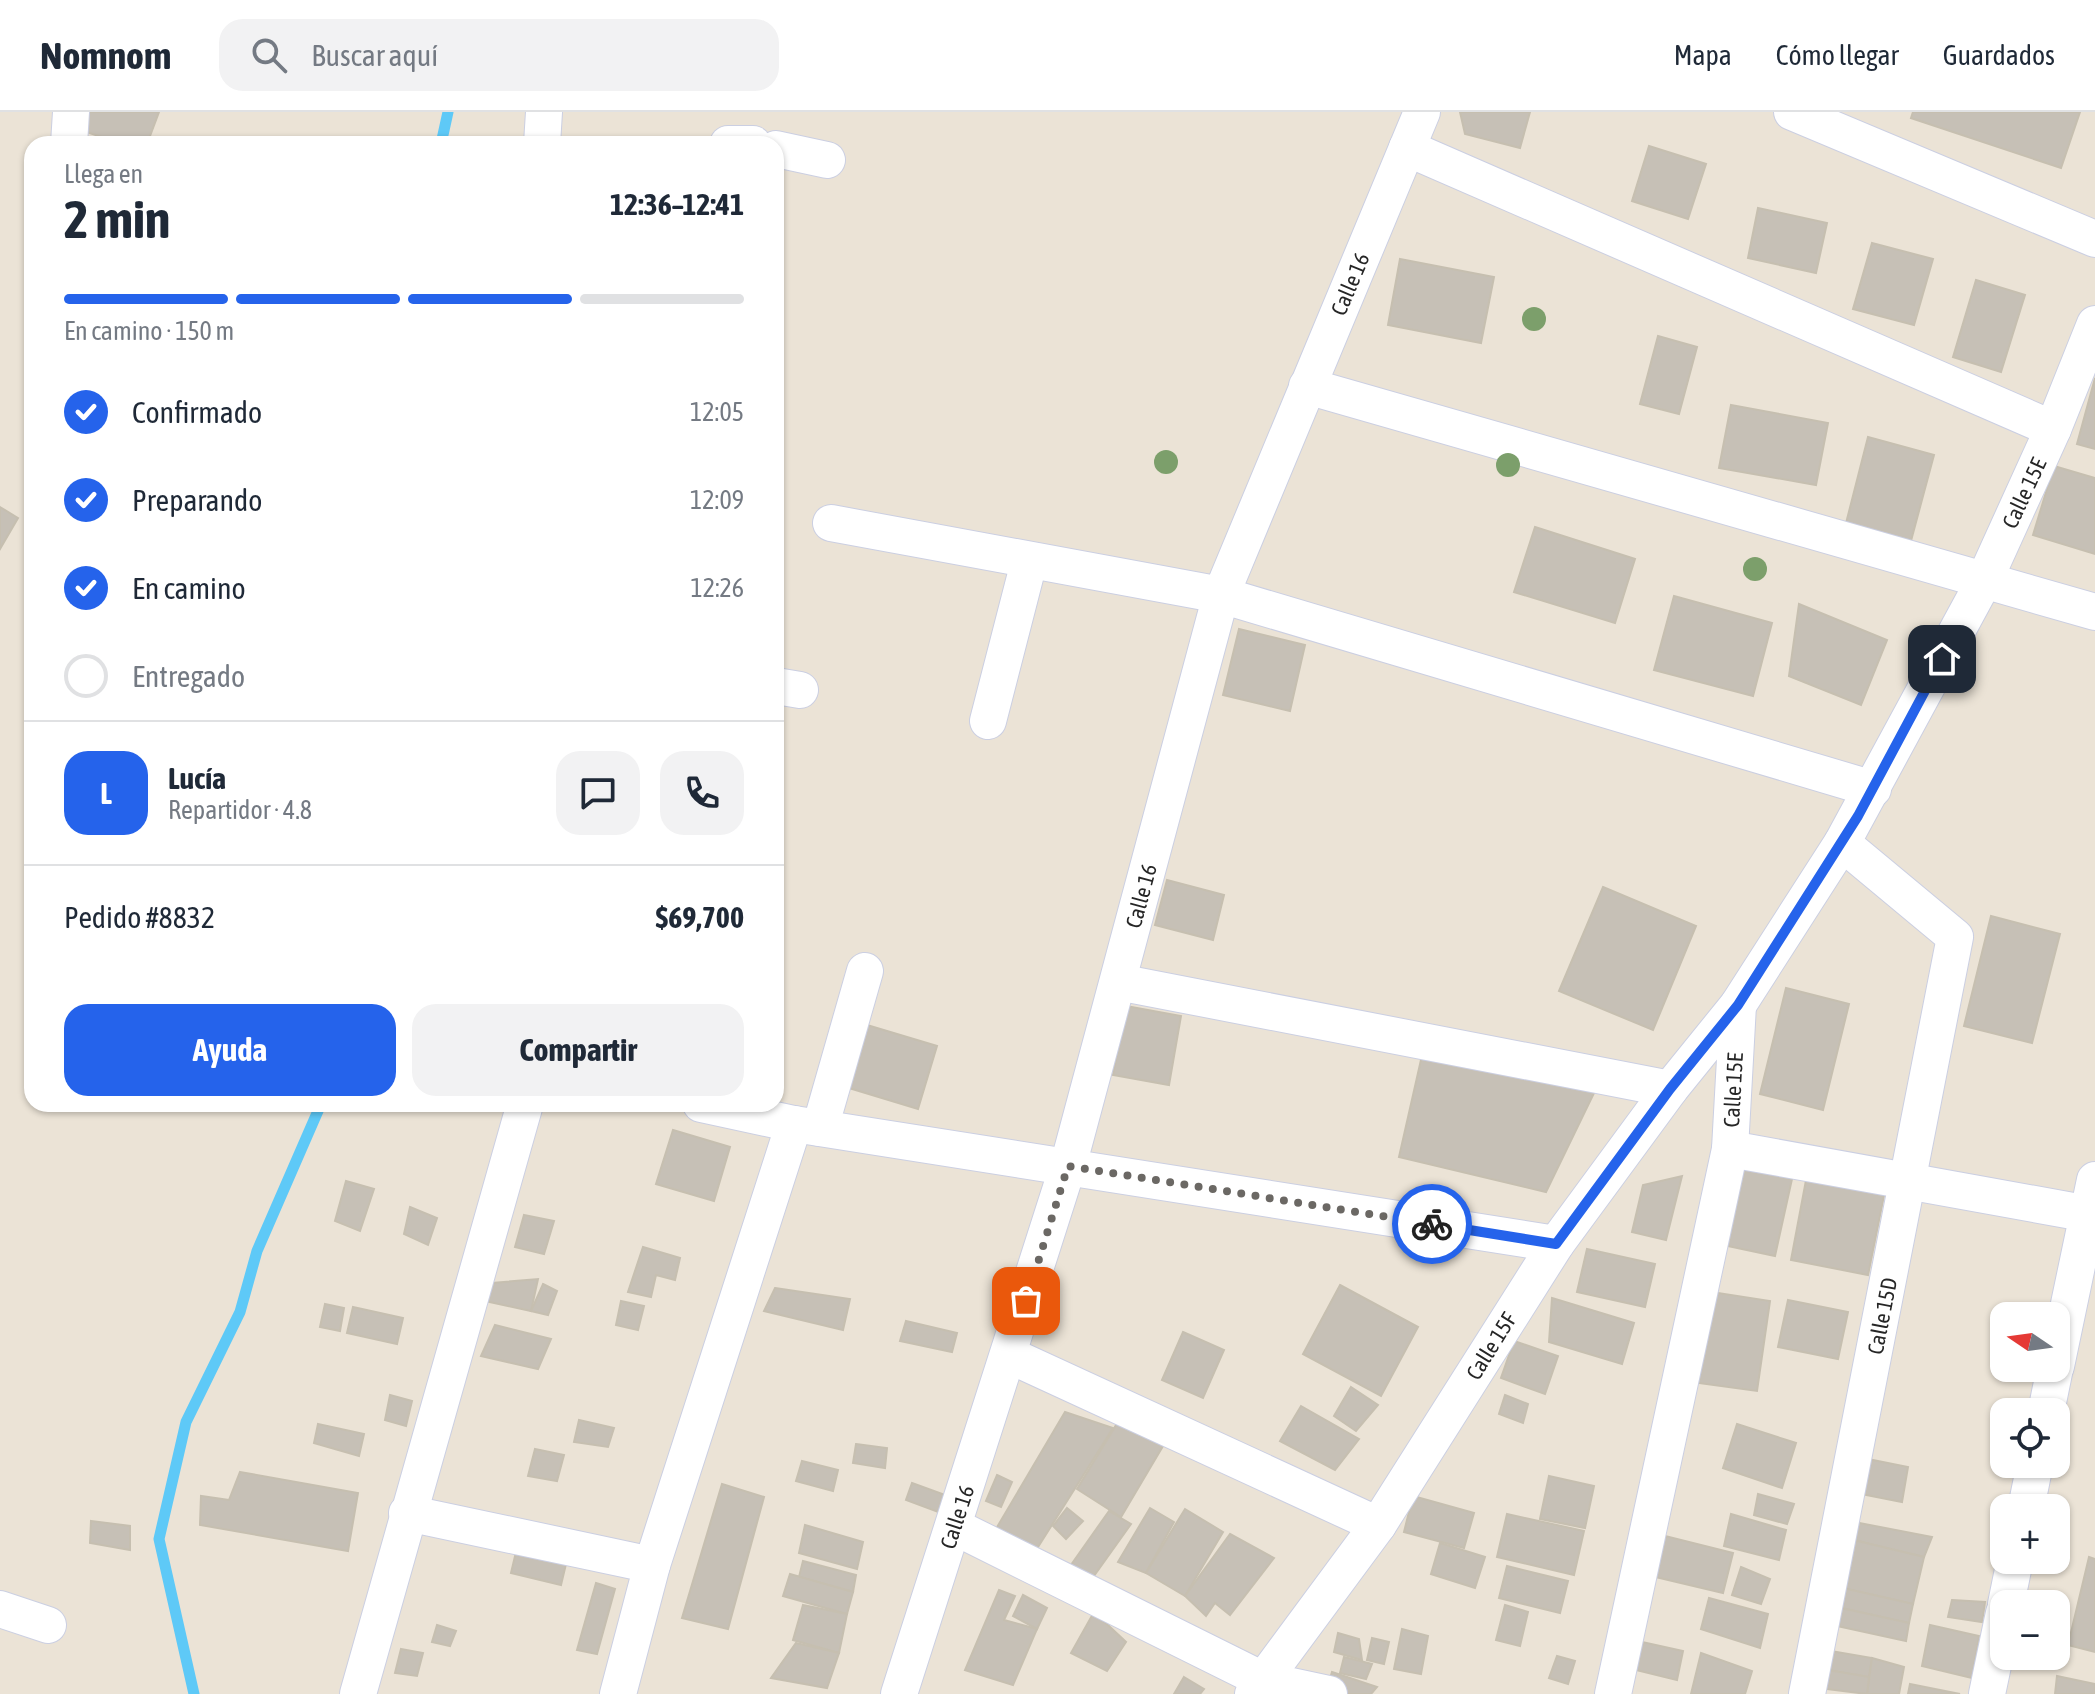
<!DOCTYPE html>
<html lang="es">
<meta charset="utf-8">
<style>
body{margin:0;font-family:"Asap Condensed",sans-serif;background:#f2f2f3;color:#1f2937;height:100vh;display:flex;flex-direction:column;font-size:30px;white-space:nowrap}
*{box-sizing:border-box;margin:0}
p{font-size:26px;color:#747a83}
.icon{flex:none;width:44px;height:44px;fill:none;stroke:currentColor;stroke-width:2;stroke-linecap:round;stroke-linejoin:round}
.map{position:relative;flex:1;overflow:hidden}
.side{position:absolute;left:24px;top:24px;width:760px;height:976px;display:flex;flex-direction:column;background:#fff;border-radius:24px;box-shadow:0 2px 6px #0004}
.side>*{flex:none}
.needle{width:52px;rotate:283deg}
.tools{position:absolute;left:1990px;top:1190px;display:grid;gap:16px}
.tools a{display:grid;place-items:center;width:80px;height:80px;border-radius:16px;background:#fff;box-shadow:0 2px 6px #0004;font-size:40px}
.pin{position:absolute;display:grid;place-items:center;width:68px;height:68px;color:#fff;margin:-34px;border-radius:16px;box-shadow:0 4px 12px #0006}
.courier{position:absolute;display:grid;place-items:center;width:80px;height:80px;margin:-40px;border:6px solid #2563eb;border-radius:50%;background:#fff;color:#222;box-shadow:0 2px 10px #0007}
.head em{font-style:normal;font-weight:700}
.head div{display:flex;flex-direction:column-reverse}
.head{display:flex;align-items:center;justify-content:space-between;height:136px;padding:0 40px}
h1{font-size:52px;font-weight:700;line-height:60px}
.bar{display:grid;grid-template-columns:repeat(4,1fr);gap:12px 8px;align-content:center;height:96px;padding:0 40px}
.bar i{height:10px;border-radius:6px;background:#e0e1e3}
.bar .on{background:#2563eb}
.bar p{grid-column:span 4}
.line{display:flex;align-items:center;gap:20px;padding:0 40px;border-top:2px solid #e0e1e3}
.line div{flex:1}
.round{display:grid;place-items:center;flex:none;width:84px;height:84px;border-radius:24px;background:#f2f2f3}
ol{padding:0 40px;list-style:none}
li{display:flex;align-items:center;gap:24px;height:88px}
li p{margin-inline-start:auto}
li .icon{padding:8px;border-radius:50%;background:#2563eb;color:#fff;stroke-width:4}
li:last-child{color:#747a83}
li i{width:44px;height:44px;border:4px solid #e0e1e3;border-radius:50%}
.primary-button{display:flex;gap:16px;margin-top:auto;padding:16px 40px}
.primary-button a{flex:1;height:92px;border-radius:24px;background:#2563eb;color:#fff;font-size:32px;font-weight:700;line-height:92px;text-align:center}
.primary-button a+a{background:#f2f2f3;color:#1f2937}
header{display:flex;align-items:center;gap:48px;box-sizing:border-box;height:112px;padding:0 40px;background:#fff;border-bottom:2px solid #e0e1e3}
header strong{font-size:38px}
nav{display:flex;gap:44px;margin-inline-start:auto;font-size:28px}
.search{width:560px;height:72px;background:#f2f2f3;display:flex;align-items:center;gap:20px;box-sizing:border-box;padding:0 28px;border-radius:24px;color:#747a83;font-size:30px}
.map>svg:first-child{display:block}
</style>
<header>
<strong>Nomnom</strong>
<div class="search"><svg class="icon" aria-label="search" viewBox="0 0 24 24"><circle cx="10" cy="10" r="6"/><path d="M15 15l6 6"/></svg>Buscar aquí</div>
<nav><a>Mapa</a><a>Cómo llegar</a><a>Guardados</a></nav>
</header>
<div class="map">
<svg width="2095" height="1582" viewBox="0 0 2095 1582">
<rect width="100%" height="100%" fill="#ebe3d6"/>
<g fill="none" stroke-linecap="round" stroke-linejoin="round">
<!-- stream -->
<g stroke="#5ec9f7" stroke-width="11">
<polyline points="441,32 448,0"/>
<polyline points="194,1582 159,1427 186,1310 240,1200 257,1139 321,992"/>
</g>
</g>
<!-- building -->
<g fill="#c6c0b6" stroke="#c6bfb0" stroke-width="2">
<polygon points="87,0 159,0 147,32 122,32 81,18"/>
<polygon points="1460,0 1530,0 1520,36 1465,22"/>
<polygon points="1913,0 2080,0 2061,56 1911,6"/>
<polygon points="1649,34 1706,52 1688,107 1632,89"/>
<polygon points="1758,96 1827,111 1816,161 1748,146"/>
<polygon points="1872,131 1933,147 1914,213 1853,197"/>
<polygon points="1400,147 1494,165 1481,231 1388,213"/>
<polygon points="1976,168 2025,183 2001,260 1953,245"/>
<polygon points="1658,224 1697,235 1679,302 1640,292"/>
<polygon points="2095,266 2095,337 2077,332"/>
<polygon points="1731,293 1828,311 1816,373 1719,356"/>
<polygon points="1868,325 1934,343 1908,440 1843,423"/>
<polygon points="2054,354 2095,366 2095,442 2033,423"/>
<polygon points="0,395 18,406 0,437"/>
<polygon points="1535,415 1635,447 1615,511 1514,480"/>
<polygon points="1674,484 1772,511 1753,584 1654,558"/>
<polygon points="1799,492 1887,528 1861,593 1789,564"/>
<polygon points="1239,517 1305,533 1290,599 1223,583"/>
<polygon points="1167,768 1224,783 1213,828 1155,813"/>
<polygon points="1603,775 1696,814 1653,918 1559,879"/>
<polygon points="1991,804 2060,822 2032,931 1964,914"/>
<polygon points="1786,876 1849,892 1823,998 1760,982"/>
<polygon points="1126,894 1181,904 1169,973 1113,963"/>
<polygon points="867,913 937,934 918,997 849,976"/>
<polygon points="1423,939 1595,979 1546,1080 1399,1045"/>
<polygon points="673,1018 730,1035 714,1089 656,1072"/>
<polygon points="1741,1055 1792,1067 1775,1144 1723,1133"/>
<polygon points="1807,1063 1885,1078 1868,1163 1791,1148"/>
<polygon points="1682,1064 1666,1128 1632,1120 1643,1073"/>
<polygon points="346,1069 374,1077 360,1119 335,1109"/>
<polygon points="410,1095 437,1106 428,1133 404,1122"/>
<polygon points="524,1103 554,1109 544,1142 515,1135"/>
<polygon points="643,1135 680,1146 675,1168 656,1163 651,1185 628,1180"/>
<polygon points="1587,1137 1655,1152 1645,1195 1577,1180"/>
<polygon points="538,1167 531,1199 485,1189 492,1171"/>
<polygon points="543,1172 557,1179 548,1203 531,1199"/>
<polygon points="1340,1173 1418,1215 1381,1284 1303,1242"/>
<polygon points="775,1176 850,1187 843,1218 764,1199"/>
<polygon points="1705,1179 1770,1189 1757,1279 1691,1270"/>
<polygon points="1552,1186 1634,1211 1622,1252 1549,1230"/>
<polygon points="1788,1188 1848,1200 1838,1247 1778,1235"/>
<polygon points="621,1189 644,1194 638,1218 616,1213"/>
<polygon points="325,1192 344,1196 340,1219 320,1215"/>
<polygon points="353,1195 403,1206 397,1232 347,1221"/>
<polygon points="906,1209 957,1221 952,1240 900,1229"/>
<polygon points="495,1213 551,1227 538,1257 481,1244"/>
<polygon points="1183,1220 1224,1238 1203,1286 1162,1268"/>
<polygon points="1514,1229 1558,1244 1545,1282 1501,1266"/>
<polygon points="1351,1275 1378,1293 1356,1319 1334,1304"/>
<polygon points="390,1283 412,1289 406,1314 385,1308"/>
<polygon points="1505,1283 1528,1292 1523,1311 1499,1302"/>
<polygon points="1301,1294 1359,1327 1335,1358 1280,1329"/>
<polygon points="1065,1300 1113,1316 1033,1443 993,1422"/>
<polygon points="1121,1305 1163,1334 1121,1405 1077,1377"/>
<polygon points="579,1308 614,1316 608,1335 574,1330"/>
<polygon points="318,1312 364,1322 359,1344 314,1331"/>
<polygon points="1737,1312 1796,1331 1782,1376 1723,1356"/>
<polygon points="856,1332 887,1336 885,1356 853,1351"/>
<polygon points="535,1337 564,1343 557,1369 528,1364"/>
<polygon points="1863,1346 1908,1355 1902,1390 1856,1381"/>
<polygon points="802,1349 838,1358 833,1379 796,1369"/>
<polygon points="240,1360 358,1381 348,1439 200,1413 201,1384 229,1388"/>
<polygon points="997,1363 1012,1370 1001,1395 986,1389"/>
<polygon points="1549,1364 1594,1374 1585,1416 1540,1407"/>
<polygon points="912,1371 948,1384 941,1401 906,1388"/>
<polygon points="722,1372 764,1385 728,1517 682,1506"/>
<polygon points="1758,1382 1794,1392 1787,1412 1754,1403"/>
<polygon points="1413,1384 1474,1401 1464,1436 1404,1420"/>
<polygon points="1067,1396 1083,1409 1066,1427 1053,1414"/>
<polygon points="1150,1396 1174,1410 1146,1461 1118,1450"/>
<polygon points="1185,1397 1223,1420 1185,1484 1146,1461"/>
<polygon points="1109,1399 1131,1412 1086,1475 1066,1460"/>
<polygon points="1507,1402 1584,1419 1574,1463 1497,1445"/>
<polygon points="1731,1402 1786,1418 1779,1448 1724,1434"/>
<polygon points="91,1409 130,1414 130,1438 90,1431"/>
<polygon points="1849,1409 1932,1425 1924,1445 1845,1426"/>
<polygon points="805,1413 863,1430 857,1457 799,1441"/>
<polygon points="1230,1422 1274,1446 1230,1503 1215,1491 1206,1504 1185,1484"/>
<polygon points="1657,1422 1733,1441 1723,1481 1647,1463"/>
<polygon points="1845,1426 1924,1445 1913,1492 1834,1474"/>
<polygon points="1440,1431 1485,1445 1475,1476 1431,1462"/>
<polygon points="516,1440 566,1452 561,1473 511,1461"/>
<polygon points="2089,1445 2095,1447 2095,1540 2068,1533"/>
<polygon points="803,1449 856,1463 853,1480 799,1465"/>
<polygon points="1507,1454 1568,1469 1560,1501 1499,1486"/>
<polygon points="1741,1455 1770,1467 1761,1492 1732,1483"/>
<polygon points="790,1462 853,1480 847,1502 783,1484"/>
<polygon points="596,1471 615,1477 597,1542 577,1538"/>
<polygon points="1834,1474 1913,1492 1909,1511 1832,1494"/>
<polygon points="999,1478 1015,1484 1004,1508 1037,1517 1013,1573 965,1558"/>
<polygon points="1023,1483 1047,1496 1037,1517 1013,1504"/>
<polygon points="1709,1486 1768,1502 1760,1536 1701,1517"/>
<polygon points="1952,1488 1985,1490 1982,1510 1948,1505"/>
<polygon points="803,1493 847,1502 839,1541 793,1528"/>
<polygon points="1505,1493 1528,1500 1520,1534 1496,1528"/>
<polygon points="1841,1496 1909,1511 1906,1529 1837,1514"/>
<polygon points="1094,1500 1126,1530 1107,1559 1071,1541"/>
<polygon points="437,1513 456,1519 450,1534 432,1530"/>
<polygon points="1930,1513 1979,1524 1972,1566 1922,1554"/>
<polygon points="1402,1517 1428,1524 1421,1562 1394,1557"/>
<polygon points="1338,1521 1359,1527 1362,1548 1334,1540"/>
<polygon points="1372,1526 1389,1530 1384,1552 1367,1548"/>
<polygon points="1633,1528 1683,1539 1677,1568 1628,1556"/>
<polygon points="796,1531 839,1541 827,1576 771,1566"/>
<polygon points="401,1537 423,1541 417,1564 395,1561"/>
<polygon points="1825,1538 1872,1546 1869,1565 1822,1557"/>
<polygon points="1701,1541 1752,1559 1745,1582 1691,1582"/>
<polygon points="1557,1544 1575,1549 1568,1572 1549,1566"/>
<polygon points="1344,1545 1372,1552 1366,1567 1340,1561"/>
<polygon points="1872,1546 1904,1555 1899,1582 1867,1582"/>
<polygon points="1822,1557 1869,1565 1867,1582 1818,1576"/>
<polygon points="1332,1560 1377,1575 1371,1582 1347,1582 1327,1576"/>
<polygon points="2057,1564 2095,1572 2095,1582 2055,1582"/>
<polygon points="1184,1565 1204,1577 1200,1582 1174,1582"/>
<polygon points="1910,1572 1960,1582 1908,1582"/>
</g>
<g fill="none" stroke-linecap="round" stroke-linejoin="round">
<!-- minor casing -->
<g stroke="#cbcfe2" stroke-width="38">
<g id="minor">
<polyline points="1792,0 2095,127"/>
<polyline points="69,32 71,0"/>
<polyline points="542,32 544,0"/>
<polyline points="728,32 753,32"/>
<polyline points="1407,36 2053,317"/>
<polyline points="776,37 827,48"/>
<polyline points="1307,274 2095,500"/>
<polyline points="831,411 1221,483 1873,677"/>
<polyline points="776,574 800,578"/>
<polyline points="988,609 1029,450"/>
<polyline points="1118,870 1670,977"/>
<polyline points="701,992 794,1012 1556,1132"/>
<polyline points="820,1016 865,859"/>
<polyline points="1730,1037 2095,1103"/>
<polyline points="1009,1243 1378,1413"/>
<polyline points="2056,1254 2095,1068"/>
<polyline points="2046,1300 2055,1256"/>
<polyline points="2026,1396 2035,1352"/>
<polyline points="407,1401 652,1453"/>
<polyline points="955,1415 1263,1568 1329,1582"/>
<polyline points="2006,1492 2015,1448"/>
<polyline points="0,1497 48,1513"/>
<polyline points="358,1582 525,992"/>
<polyline points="618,1582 652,1453 794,1012"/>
<polyline points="899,1582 1068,1054 1221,483 1422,0"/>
<polyline points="1253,1582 1378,1413 1556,1132 1670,977 1738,893 1842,731 1984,469 2053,317 2095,212"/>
<polyline points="1613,1582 1730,1037 1738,893"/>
<polyline points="1807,1582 1955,825 1842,731"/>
<polyline points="1987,1582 2004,1501"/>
</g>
</g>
<!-- minor -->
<use href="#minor" stroke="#fff" stroke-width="36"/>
</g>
<!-- trees -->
<g fill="#7c9f6b">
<circle cx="1534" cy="207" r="12"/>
<circle cx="1166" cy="350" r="12"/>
<circle cx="1508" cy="353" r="12"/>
<circle cx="1755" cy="457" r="12"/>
</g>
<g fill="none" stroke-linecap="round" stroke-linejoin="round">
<!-- done -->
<polyline stroke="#6b6864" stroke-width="8" stroke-dasharray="0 14.4" points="1026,1189 1068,1054 1432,1112"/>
<!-- route -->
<polyline stroke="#2563eb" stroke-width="10" points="1432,1112 1556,1132 1670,977 1738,893 1858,704 1942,547"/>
</g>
<g text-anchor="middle" stroke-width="7" stroke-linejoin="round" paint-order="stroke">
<!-- street labels -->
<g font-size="22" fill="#262626" stroke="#fff">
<text transform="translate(1350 172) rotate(-67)" y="8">Calle 16</text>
<text transform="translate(2024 381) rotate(-65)" y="8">Calle 15E</text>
<text transform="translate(1141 784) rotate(-75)" y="8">Calle 16</text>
<text transform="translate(1733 978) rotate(-87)" y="8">Calle 15E</text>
<text transform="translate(1882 1204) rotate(-79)" y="8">Calle 15D</text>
<text transform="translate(1491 1234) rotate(-58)" y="8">Calle 15F</text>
<text transform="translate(957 1405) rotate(-72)" y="8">Calle 16</text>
</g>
</g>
</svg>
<div class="tools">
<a><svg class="needle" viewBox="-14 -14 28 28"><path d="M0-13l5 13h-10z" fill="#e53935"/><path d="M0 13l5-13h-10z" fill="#747a83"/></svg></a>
<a><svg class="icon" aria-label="locate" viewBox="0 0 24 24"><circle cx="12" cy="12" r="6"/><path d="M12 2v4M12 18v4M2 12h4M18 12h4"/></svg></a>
<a>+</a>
<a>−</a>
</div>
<div class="pin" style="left:1026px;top:1189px;background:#ea580c"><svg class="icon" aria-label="bag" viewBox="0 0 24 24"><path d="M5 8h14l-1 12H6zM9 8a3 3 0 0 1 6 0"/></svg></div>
<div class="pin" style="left:1942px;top:547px;background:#1f2937"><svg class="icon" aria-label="home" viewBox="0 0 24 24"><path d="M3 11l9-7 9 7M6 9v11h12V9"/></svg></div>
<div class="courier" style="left:1432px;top:1112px"><svg class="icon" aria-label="bike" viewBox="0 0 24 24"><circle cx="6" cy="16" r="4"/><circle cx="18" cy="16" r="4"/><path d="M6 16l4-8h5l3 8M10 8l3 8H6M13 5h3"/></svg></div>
<section class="side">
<div class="head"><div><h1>2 min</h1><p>Llega en</p></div><em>12:36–12:41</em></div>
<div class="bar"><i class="on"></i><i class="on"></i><i class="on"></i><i></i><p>En camino · 150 m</p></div>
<ol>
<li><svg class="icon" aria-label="check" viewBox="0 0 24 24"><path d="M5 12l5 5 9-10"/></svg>Confirmado<p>12:05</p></li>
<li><svg class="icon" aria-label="check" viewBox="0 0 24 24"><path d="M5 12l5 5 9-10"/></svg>Preparando<p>12:09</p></li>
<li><svg class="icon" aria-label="check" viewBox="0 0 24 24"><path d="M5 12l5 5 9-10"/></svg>En camino<p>12:26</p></li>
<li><i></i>Entregado</li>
</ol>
<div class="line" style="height:144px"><b class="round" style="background:#2563eb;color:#fff">L</b><div><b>Lucía</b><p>Repartidor · 4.8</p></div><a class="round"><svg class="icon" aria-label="chat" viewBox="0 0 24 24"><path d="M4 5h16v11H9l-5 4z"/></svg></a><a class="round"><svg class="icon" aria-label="phone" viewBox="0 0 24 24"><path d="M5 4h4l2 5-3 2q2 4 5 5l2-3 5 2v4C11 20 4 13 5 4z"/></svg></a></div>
<div class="line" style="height:104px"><div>Pedido #8832</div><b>$69,700</b></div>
<div class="primary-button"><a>Ayuda</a><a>Compartir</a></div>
</section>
</div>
